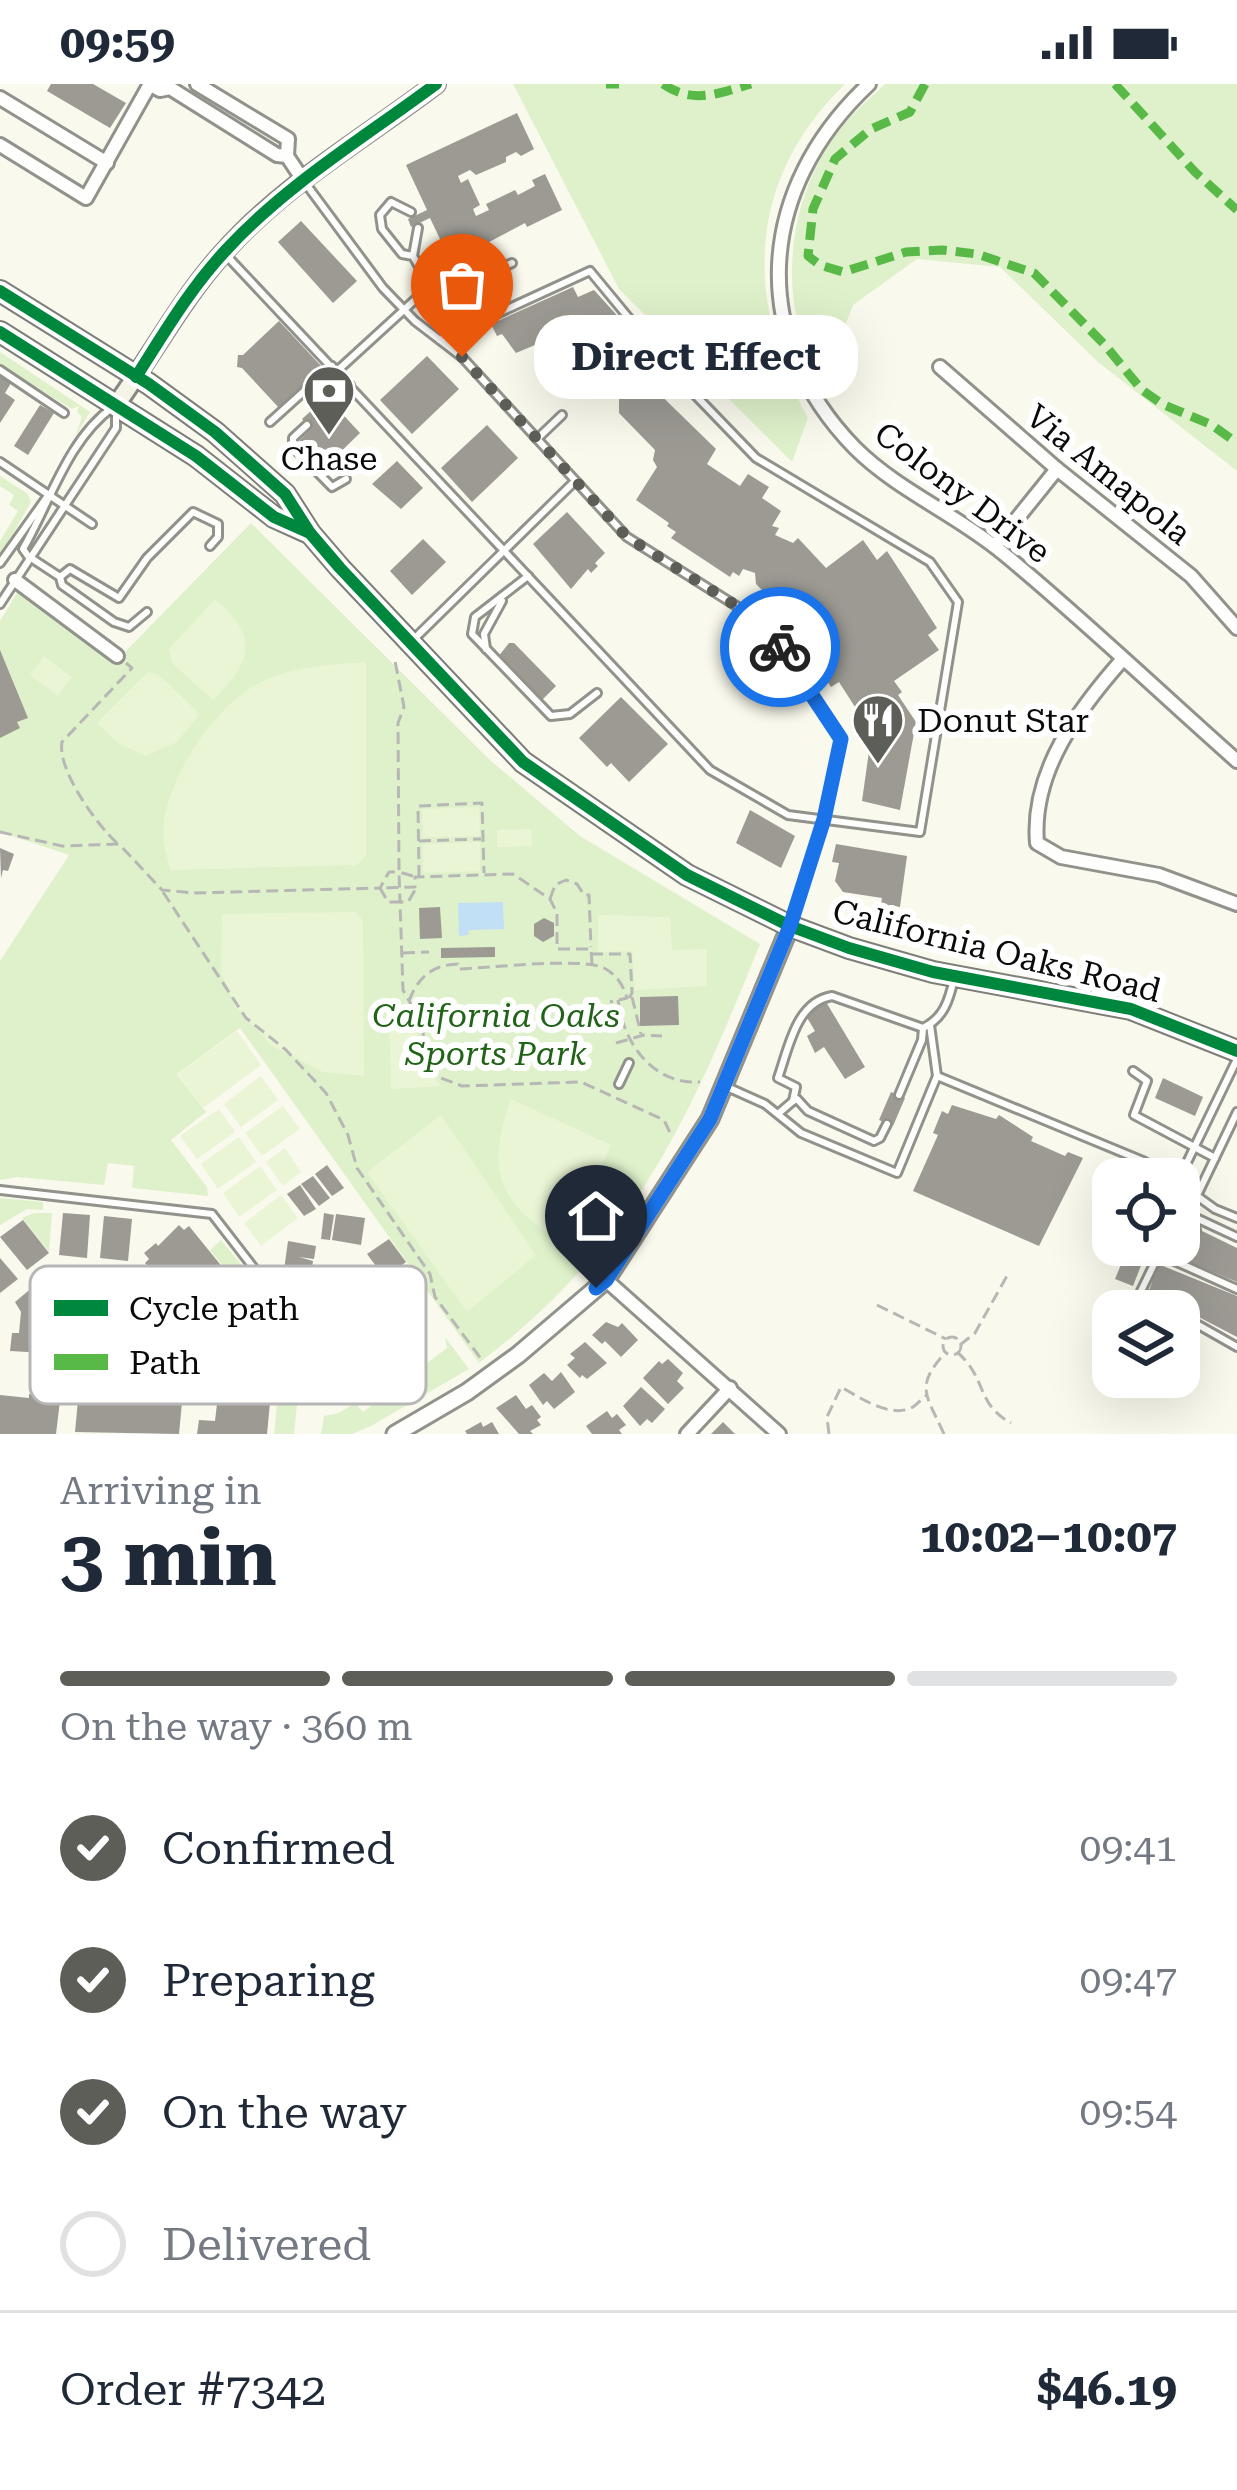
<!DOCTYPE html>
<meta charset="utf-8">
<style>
body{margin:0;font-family:"Roboto Serif",serif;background:#f6f6f7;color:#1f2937;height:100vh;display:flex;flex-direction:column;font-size:45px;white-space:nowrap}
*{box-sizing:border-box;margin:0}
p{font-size:39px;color:#747a83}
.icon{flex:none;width:66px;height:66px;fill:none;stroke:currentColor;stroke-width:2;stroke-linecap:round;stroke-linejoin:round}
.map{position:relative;height:1350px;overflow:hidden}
.details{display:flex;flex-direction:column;background:#fff;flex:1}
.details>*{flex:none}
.fabs{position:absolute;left:1092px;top:1074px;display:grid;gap:24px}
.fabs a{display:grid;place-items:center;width:108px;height:108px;border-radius:24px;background:#fff;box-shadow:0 12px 48px #0002;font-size:60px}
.pin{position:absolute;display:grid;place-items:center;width:102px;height:102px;color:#fff;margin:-123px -51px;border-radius:50% 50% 50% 0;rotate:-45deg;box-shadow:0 0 12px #0007}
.pin .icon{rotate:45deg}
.courier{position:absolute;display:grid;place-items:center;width:120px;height:120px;margin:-60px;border:9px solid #1a73e8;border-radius:50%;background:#fff;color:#222;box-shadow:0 3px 15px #0007}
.bubble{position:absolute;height:84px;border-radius:36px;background:#fff;box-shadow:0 12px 48px #0002;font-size:39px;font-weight:700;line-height:84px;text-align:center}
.head em{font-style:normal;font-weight:700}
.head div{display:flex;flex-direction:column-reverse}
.head{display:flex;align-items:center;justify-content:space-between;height:204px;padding:0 60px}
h1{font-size:78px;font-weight:700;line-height:90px}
.bar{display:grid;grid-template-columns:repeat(4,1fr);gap:18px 12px;align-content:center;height:144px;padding:0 60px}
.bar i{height:15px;border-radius:9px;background:#e0e1e3}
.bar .selected{background:#5e5e59}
.bar p{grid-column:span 4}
.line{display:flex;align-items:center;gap:30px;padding:0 60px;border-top:3px solid #e0e1e3}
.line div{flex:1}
ol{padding:0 60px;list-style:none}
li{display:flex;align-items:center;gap:36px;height:132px}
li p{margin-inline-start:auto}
li .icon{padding:12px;border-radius:50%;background:#5e5e59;color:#fff;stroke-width:4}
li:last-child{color:#747a83}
li i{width:66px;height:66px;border:6px solid #e0e1e3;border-radius:50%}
.status{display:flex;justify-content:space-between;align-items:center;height:84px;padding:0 60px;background:#fff;direction:ltr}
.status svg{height:33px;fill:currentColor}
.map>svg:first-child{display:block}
</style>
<div class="status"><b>09:59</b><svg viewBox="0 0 49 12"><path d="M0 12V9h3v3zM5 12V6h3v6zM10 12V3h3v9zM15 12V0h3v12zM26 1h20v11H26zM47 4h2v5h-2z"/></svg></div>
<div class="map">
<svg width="1237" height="1350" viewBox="0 0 1237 1350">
<rect width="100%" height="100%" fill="#faf9ed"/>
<!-- green -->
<g fill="#dff1cb">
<path d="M513 0H845C745 97 745 218 808 334L792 378 619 205Z"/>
<path d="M885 0H1237V387L1098 278 1000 183 917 175 853 221 822 302C778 224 783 129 833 54 847 34 867 17 885 0Z"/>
<polygon points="0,268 90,328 75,353 82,333 77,328 79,322 72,325 0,281"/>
<polygon points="0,392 28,410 31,418 0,473 0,457 18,427 9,421 14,411 0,402"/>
<path d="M251 439 491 677 580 752 760 860C690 1034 634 1162 479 1279L240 944 177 990 206 1028 171 1056 207 1103 208 1112 132 1104 134 1082 108 1079 104 1101 17 1093 0 1096V877L69 771 0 748V537L24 497 107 567 123 570Z"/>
<polygon points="0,1114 43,1118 43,1126 27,1125 0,1141"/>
<polygon points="34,1129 52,1129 49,1168 22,1134"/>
<polygon points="221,1156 294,1244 311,1277 305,1282 288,1280 278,1284 270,1277 268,1238 210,1166"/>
<polygon points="445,1253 469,1285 371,1342 352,1350 321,1350 324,1332 339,1329 355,1319 363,1328 447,1264"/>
<polygon points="279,1304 298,1311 294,1350 274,1350 277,1321 270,1320 271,1307"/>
</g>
<!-- pitch -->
<g fill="#eaf5d5">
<path d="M215 515C260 554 252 577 213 616L172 579 169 565Z"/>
<polygon points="44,572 72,593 58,612 30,591"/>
<path d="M366 578V771L357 781 170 786C168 774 163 761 163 749 164 698 212 625 256 601 289 582 329 581 366 578Z"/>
<polygon points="148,588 158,590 200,630 177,658 146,672 118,659 97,639"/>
<polygon points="479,723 480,752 423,753 422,725"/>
<polygon points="531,745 532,762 497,763 497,746"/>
<polygon points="480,758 480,787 423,789 423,760"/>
<polygon points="356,828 363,837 364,992 323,988 272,962 236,923 221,889 222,830"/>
<polygon points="598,831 670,833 672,866 707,865 707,902 635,906 632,867 598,868"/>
<path d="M389 930H406C430 961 410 973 442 1002L391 1005Z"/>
<polygon points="237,947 261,981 203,1024 178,990"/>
<polygon points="261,992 278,1016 241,1043 224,1020"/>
<path d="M511 1015 611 1061 566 1160C500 1122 484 1089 511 1015Z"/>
<polygon points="283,1022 300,1045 262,1072 245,1049"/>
<polygon points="219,1025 235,1048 197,1075 180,1052"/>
<polygon points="441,1031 536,1171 467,1228 367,1088"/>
<polygon points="239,1053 256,1078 218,1105 201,1080"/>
<polygon points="285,1064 301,1088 283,1102 266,1078"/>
<polygon points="260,1082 277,1106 239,1133 223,1109"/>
<polygon points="281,1111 298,1134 261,1162 244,1139"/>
</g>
<!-- water -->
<polygon fill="#c1dff5" points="503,818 504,845 469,846 468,851 459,852 458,819"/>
<!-- building -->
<g fill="#9c9a93">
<polygon points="51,0 93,0 126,19 110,44 47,7"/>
<polygon points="517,29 534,65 521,72 516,68 506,73 506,78 476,91 470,86 458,92 461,99 468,95 480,121 473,125 476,132 489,126 486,120 515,106 518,111 535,102 532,96 545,90 562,126 527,143 525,139 451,178 430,134 411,143 408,135 427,126 406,81"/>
<polygon points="301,137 357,197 333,219 278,158"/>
<polygon points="573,203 578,213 594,206 633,249 624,258 637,272 611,296 570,251 561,250 516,269 502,250 497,252 491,240"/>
<polygon points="279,237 323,284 280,325 242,284 237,283 238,271 243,271"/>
<polygon points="427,272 459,305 412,350 380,316"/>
<polygon points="639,290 716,365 707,380 740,402 748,390 769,403 762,414 781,427 772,442 779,444 775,451 793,459 798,454 826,484 863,456 877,476 887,467 937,544 928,551 939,566 894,597 902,608 898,611 916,638 900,726 862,717 873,639 859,620 855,623 839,598 831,603 796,550 803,545 778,505 763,507 756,500 755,489 743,485 739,492 733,488 730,493 671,454 676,448 667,442 669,439 636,416 657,383 653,376 655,366 619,329 619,313"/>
<polygon points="0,292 11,299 5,309 15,316 0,339"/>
<polygon points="40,321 54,329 28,371 14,362"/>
<polygon points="336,323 360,349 323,385 298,358 311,345 302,335 313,325 323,336"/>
<polygon points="487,341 518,374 472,418 441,384"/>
<polygon points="397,377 423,404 401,425 372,400"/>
<polygon points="567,428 605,469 595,479 598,482 591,489 588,485 571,505 533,460"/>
<polygon points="423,455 446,478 412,511 390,487"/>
<polygon points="509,559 514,559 556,602 541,617 498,573"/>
<polygon points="0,566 28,634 17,638 20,644 0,654"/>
<polygon points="621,613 668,660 629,698 611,679 607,683 579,654"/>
<polygon points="750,726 795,752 781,784 736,759"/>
<polygon points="836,760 907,772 900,823 881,820 882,814 843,808 835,797 839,779 832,778"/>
<polygon points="0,764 14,770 8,787 3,786 1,794"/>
<polygon points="440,823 442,854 420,855 419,824"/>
<polygon points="544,834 554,839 554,852 543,858 534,852 534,840"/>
<polygon points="495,863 495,873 441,874 441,864"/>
<polygon points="678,912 679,941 640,942 640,913"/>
<polygon points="826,918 865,983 845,995 824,963 815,969 807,952 815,947 806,932"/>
<polygon points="1163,994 1203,1013 1195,1032 1155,1014"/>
<polygon points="891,1008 905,1014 893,1042 879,1036"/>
<polygon points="952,1021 996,1035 999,1031 1033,1053 1031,1057 1065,1072 1068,1068 1083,1074 1039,1162 913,1107 938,1051 933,1049 942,1027 948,1030"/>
<polygon points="327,1081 344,1104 332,1112 315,1090"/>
<polygon points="313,1092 330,1114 319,1122 301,1100"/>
<polygon points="300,1101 316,1125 304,1132 287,1110"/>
<polygon points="63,1129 90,1131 87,1174 59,1171"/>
<polygon points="324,1129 334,1131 330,1156 321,1155"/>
<polygon points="336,1130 365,1134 361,1161 332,1156"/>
<polygon points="104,1132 132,1135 128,1177 100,1174"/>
<polygon points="23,1136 49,1169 27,1186 0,1153"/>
<polygon points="179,1141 184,1146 189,1142 262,1232 218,1268 145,1179 149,1175 144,1169 156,1159 158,1162"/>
<polygon points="1200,1146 1237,1164 1237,1198 1187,1177"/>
<polygon points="389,1155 406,1178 385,1194 367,1170"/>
<polygon points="288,1157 316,1162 314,1175 299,1173 313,1177 309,1205 282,1201"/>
<polygon points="1129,1161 1149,1161 1133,1202 1115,1195"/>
<polygon points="0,1174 18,1195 0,1209"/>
<polygon points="1158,1180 1237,1212 1237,1253 1149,1207"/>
<polygon points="409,1181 416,1191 394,1207 386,1196"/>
<polygon points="52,1187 58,1195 76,1197 82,1197 83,1190 101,1192 96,1227 79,1226 77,1249 83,1250 82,1262 70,1261 70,1256 48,1253 45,1269 10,1267 12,1249 19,1249 21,1228 15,1218"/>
<polygon points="606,1238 618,1243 622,1239 638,1256 621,1273 605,1257 602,1260 592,1251"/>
<polygon points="585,1258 607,1279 587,1295 582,1291 580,1294 567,1281 575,1274 570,1270"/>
<polygon points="668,1275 683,1289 677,1297 684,1304 668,1320 643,1294 659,1277 662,1280"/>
<polygon points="561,1288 575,1308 554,1325 547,1317 543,1321 529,1301 544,1289 552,1297"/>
<polygon points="131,1291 162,1297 160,1315 182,1318 179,1350 75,1348 80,1295 119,1296"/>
<polygon points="235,1300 271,1308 267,1350 197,1350 199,1336 215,1337 219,1302 234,1304"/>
<polygon points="641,1303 665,1325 652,1339 647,1335 640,1342 623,1322"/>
<polygon points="38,1306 61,1308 56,1350 0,1350 0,1311 29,1314 29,1310 38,1311"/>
<polygon points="516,1311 526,1325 532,1321 541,1333 537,1336 541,1341 530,1347 533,1350 519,1350 496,1324"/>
<polygon points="607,1327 612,1334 617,1330 626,1341 619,1346 622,1350 592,1350 586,1342"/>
<polygon points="481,1338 483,1343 492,1338 499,1350 467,1350 465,1347"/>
<polygon points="723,1338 735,1350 711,1350"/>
</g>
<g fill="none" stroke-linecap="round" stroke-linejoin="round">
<!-- service casing -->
<g stroke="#92928c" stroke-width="12">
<g id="service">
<polyline points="306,100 383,204 415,237 462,273 627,453 765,540 841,655 824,735 791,839"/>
<polyline points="411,128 391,118 380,131 382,145 402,170 413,172 430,202"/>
<polyline points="226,171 710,686 788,731 920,748 958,518 930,478 756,374 675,290 590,187 440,256"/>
<polyline points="413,172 418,144"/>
<polyline points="0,286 64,329"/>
<polyline points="337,287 430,202 472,197 512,179"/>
<path d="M113 323C68 355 50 418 23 465L28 472 60 493 62 501 114 538 129 543 147 528"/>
<polyline points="318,331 350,301"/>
<polyline points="270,338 332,282"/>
<polyline points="307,341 293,354 293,363 332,403 346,395"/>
<polyline points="537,355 562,331"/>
<polyline points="0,378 92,440"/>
<polyline points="0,479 47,413"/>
<polyline points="528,492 475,533 472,550 551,632 570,630 597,609"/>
<polyline points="60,493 70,485 119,514 147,474 193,428 218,440 218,453 210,462"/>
<polyline points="0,520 116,344 116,324"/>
<polyline points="411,558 575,397"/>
<polyline points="486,565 484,550 502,517"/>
<polyline points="1133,987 1147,997 1134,1031 1215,1074"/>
<polyline points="937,992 1143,1077 1173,1095"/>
<polyline points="619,1000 629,979"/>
<polyline points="727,1003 765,1020 801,1049 897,1089 937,992 930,941"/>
<polyline points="899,1011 922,956 923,944"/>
<polyline points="793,1017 797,1015 808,1027 874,1057 880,1054 887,1040"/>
<path d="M779 1029 793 1017 796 1003 778 994C789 963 796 918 832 912L923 944C944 934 949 916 954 895"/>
<polyline points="1179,1095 1237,975"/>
<polyline points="1179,1099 1215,1125 1237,1134"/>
<polyline points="0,1106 212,1130 322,1272"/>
<polyline points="1194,1133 1237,1153"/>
<polyline points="1179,1157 1186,1141 1192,1138 1190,1126 1237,1028"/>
<polyline points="1178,1161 1181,1167 1189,1163 1196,1146 1192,1138"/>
<polyline points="1172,1227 1141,1207 1159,1170 1237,1205"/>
<polyline points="1179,1230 1237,1263"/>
</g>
</g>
<!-- minor casing -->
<g stroke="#92928c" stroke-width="18">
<g id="minor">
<polyline points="149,0 160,6 170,4 277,71 287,72"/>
<polyline points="197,0 288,55 287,72 303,96"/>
<path d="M869 0C757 105 746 252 855 364 898 407 958 431 1004 470 1084 536 1159 608 1237 677"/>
<polyline points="0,14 107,79"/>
<polyline points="0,61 86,114 150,0"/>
<polyline points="940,283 1057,385 1191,492 1237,544"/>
<polyline points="995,462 1057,385"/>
<polyline points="15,496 117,572"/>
<path d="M1122 576C1078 626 1031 688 1037 759L1061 773 1159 791 1237 820"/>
<polyline points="606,1196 779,1350"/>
<polyline points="687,1350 730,1304"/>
</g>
</g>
<!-- tertiary casing -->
<g stroke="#92928c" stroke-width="21">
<polyline id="tertiary" points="395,1350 467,1308 518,1271 606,1196 710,1035 790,842"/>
</g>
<!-- secondary casing -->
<g stroke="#898883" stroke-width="22">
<path id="secondary" d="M116 321C153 270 182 214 224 168 284 100 365 54 436 0"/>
</g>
<!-- primary casing -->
<g stroke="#7f7f7a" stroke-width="24">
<g id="primary">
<polyline points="0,207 149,300 215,348 285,410 310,449 340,484 523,678 687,791 790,842 849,864 933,888 1131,925 1237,967"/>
<polyline points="0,248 196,372 274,433 307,448"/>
</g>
</g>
<!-- path -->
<g stroke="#b7b7b5" stroke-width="3" stroke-dasharray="12 6" stroke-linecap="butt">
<polyline points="0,748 62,762 119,760 162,806 194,809 380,804 389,788 399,788 398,639 404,623 395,577"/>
<polyline points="419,757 481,755"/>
<path d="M117 759C97 741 57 686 62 658L132 584 126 579"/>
<polyline points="413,792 399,788 400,818 408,818 415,806"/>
<polyline points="419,793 418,722 482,719 484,789"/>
<polyline points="163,808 246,934 286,966 326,1009 348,1051 357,1084 430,1190 435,1213 482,1276"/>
<polyline points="550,815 555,801 566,796 577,800 584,811 589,811 591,863"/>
<polyline points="403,869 429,868"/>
<polyline points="591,870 630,870 632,909 629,914"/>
<polyline points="592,880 591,865 557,865 557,829 550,815 513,790 415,793 415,803 380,804 388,818 400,818 403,906 422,940 426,974 436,992 462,1002 581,998 664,1036 672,1053"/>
<polyline points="632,913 641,950"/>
<path d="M618 916C623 958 652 1001 700 998"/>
<path d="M409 917C418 893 432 881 458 880L459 885C489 884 581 873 604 884 617 891 623 901 627 914L610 918"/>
<polyline points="616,959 644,951 662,952"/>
<polyline points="877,1221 946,1255"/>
<circle cx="952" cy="1262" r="9"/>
<polyline points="960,1261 975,1249 1008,1190"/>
<path d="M957 1268C988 1295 975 1319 1011 1339"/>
<path d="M829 1350 827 1333 841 1303C859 1313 889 1334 911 1324 917 1321 921 1315 927 1311"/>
<path d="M944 1350C926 1310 914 1303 946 1268"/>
</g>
<!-- service -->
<use href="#service" stroke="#fefefc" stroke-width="6"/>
<!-- minor -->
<use href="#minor" stroke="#fefefc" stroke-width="12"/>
<!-- tertiary -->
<use href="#tertiary" stroke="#fefefc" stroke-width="15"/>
<!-- secondary -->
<use href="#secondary" stroke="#f4f4e7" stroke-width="16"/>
<!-- primary -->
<use href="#primary" stroke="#ece9d6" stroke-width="18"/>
<!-- quiet -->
<g stroke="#58b947" stroke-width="9" stroke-dasharray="18 9" stroke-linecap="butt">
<polyline points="606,0 619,0"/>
<path d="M663 0C694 21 719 9 751 0"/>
<polyline points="925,0 910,28 871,45 835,75 813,125 808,172 820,181 843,188 906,168 942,166 977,170 1034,189 1104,260 1142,306 1162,320 1212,341 1237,359"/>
<polyline points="1115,0 1195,88 1237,126"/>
</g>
<!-- cycleway casing -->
<g stroke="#fff" stroke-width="20">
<g id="cycleway">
<polyline points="0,207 149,300 215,348 285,410 310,449 340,484 523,678 687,791 790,842 849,864 933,888 1131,925 1237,967"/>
<polyline points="0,248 196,372 274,433 310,449"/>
<path d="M136 293C164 249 191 203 227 165 287 100 365 53 436 0"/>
</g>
</g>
<!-- cycleway -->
<use href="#cycleway" stroke="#00873e" stroke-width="12"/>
</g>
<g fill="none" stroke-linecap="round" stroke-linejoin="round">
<!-- done -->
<polyline stroke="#5e5e59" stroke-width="12" stroke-dasharray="0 21.6" points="462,273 627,453 765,540 780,563"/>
<!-- route -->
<polyline stroke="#1a73e8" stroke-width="15" points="596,1204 606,1196 710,1035 790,842 824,735 841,655 780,563"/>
</g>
<!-- icons -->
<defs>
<g id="bank-pin" transform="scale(2.7)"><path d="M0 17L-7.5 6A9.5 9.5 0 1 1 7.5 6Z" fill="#5e5e59" stroke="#fff"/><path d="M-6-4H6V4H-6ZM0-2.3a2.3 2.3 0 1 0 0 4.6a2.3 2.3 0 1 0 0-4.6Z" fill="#fff"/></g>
<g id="restaurant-pin" transform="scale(2.7)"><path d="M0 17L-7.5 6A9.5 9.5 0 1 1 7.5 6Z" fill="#5e5e59" stroke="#fff"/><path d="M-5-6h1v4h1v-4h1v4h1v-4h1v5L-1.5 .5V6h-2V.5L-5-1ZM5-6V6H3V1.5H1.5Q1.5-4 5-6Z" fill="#fff"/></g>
</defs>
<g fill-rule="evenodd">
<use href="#bank-pin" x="329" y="307"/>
<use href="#restaurant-pin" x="878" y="636"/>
</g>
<g text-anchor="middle" stroke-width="12" stroke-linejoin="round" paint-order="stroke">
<!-- poi labels -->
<g font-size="33" fill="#0a0a0a" stroke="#fff">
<text x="329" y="386">Chase</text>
<text x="917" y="648" text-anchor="start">Donut Star</text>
</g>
<!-- street labels -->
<g font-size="33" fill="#0a0a0a" stroke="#fff">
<text transform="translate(1109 390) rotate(39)" y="12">Via Amapola</text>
<text transform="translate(963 408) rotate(37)" y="12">Colony Drive</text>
<text transform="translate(997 866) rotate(14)" y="12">California Oaks Road</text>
</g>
<!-- park labels -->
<g font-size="33" font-style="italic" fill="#216418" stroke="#fff">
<text x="496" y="943">California Oaks<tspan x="496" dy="38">Sports Park</tspan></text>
</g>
</g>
<!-- legend -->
<rect x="30" y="1182" width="396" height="138" rx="18" fill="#fff" stroke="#b6b6b6" stroke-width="3"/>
<rect x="54" y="1216" width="54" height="16" fill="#00873e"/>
<rect x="54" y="1270" width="54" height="16" fill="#58b947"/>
<g font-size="33" fill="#0a0a0a">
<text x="129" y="1236">Cycle path</text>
<text x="129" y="1290">Path</text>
</g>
</svg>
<div class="fabs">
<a><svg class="icon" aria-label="locate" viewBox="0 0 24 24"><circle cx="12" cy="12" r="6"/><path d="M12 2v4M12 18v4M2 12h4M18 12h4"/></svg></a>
<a><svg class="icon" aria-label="layers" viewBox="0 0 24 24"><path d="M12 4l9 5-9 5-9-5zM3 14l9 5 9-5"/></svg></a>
</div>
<div class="pin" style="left:462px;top:273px;background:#ea580c"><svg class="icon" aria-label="bag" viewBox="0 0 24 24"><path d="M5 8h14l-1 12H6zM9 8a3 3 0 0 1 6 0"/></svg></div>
<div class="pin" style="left:596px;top:1204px;background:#1f2937"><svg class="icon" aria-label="home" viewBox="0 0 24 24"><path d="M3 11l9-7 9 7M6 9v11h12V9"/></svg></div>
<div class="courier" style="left:780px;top:563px"><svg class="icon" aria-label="bike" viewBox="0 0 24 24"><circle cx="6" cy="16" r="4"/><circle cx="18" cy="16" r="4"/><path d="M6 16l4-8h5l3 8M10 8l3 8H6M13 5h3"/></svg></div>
<div class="bubble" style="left:534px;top:231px;width:324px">Direct Effect</div>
</div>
<section class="details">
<div class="head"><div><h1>3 min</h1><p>Arriving in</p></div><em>10:02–10:07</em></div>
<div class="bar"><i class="selected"></i><i class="selected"></i><i class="selected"></i><i></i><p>On the way · 360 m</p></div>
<ol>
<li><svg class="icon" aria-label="check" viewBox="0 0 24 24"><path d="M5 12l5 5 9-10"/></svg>Confirmed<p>09:41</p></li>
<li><svg class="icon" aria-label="check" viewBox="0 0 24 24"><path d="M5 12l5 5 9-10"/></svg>Preparing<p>09:47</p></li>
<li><svg class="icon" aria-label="check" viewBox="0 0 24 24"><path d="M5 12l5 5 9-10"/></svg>On the way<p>09:54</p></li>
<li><i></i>Delivered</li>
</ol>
<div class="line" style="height:156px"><div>Order #7342</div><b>$46.19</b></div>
</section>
